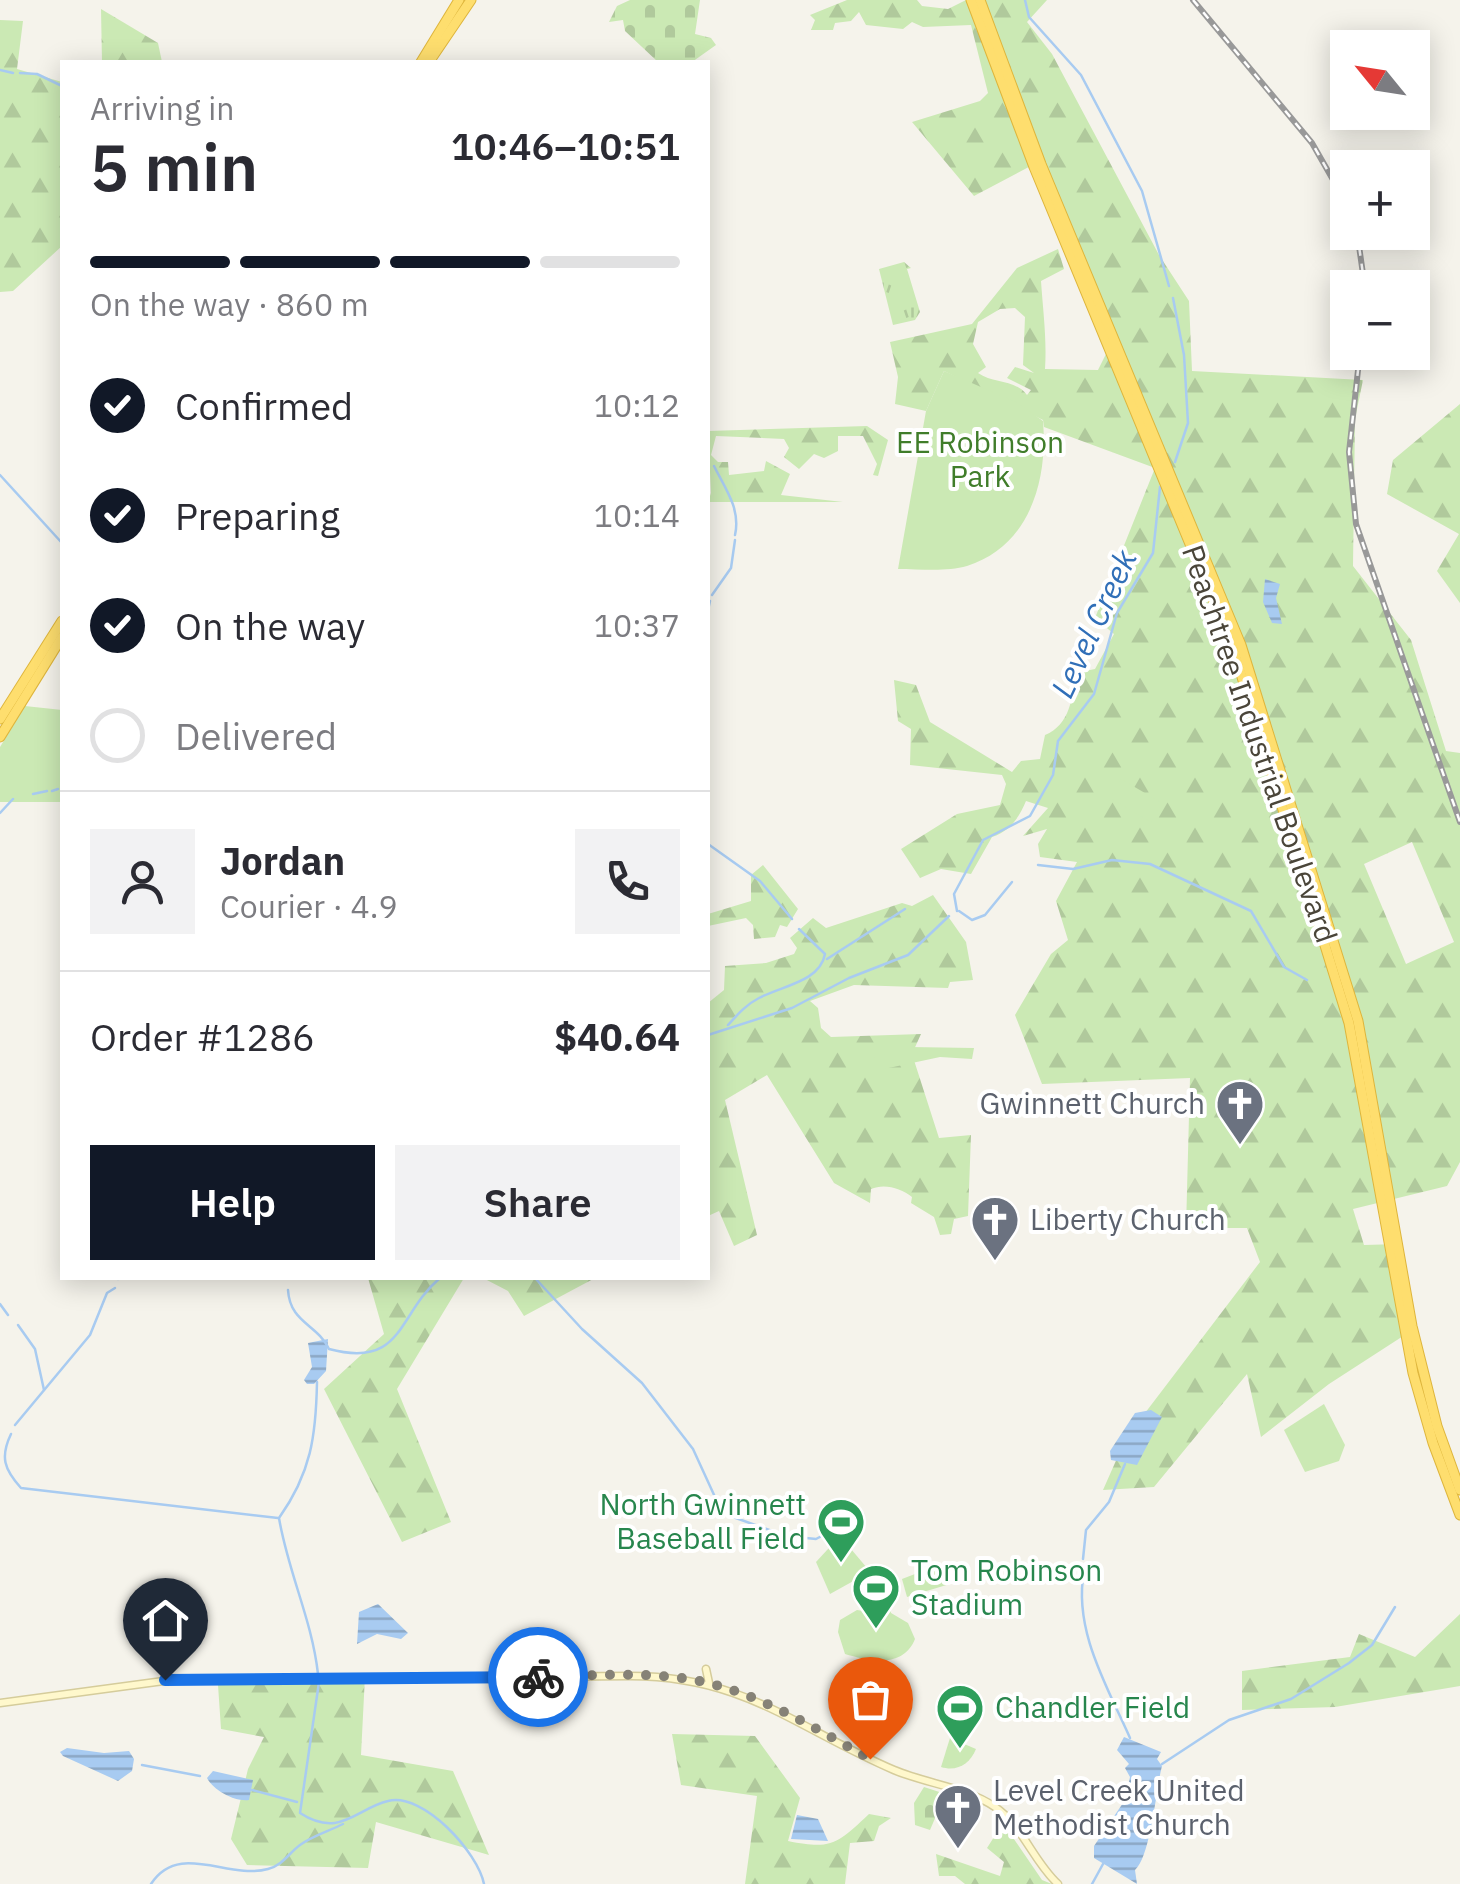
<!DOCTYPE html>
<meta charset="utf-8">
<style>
body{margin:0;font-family:"IBM Plex Sans",sans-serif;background:#f2f2f3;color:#2b2b33;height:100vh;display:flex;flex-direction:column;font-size:38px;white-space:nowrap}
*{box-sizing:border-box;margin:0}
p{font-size:32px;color:#7c7c81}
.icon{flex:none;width:55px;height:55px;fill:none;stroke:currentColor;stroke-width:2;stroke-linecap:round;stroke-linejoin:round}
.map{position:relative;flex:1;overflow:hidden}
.details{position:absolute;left:60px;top:60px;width:650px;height:1220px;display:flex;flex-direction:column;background:#fff;border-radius:0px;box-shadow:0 5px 25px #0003}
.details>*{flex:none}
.needle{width:65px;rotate:300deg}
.tools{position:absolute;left:1330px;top:30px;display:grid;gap:20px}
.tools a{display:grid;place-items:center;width:100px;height:100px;border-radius:0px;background:#fff;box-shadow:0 5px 25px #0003;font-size:50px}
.pin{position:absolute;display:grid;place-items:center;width:85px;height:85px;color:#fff;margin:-102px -42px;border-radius:50% 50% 50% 0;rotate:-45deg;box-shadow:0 0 10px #0007}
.pin .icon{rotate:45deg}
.courier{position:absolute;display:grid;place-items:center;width:100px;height:100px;margin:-50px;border:8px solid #1a73e8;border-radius:50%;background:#fff;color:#222;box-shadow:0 2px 12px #0007}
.head em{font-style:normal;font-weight:600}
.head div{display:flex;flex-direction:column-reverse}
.head{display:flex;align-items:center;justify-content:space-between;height:170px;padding:0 30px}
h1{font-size:65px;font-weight:600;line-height:75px}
.bar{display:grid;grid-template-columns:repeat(4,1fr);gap:15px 10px;align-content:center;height:120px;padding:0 30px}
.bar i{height:12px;border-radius:8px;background:#e1e1e2}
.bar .active{background:#111827}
.bar p{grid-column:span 4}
.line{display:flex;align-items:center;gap:25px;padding:0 30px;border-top:2px solid #e1e1e2}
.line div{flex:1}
.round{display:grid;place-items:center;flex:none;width:105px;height:105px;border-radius:0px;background:#f2f2f3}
ol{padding:0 30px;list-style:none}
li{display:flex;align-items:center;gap:30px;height:110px}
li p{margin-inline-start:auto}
li .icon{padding:10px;border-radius:50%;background:#111827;color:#fff;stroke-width:4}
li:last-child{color:#7c7c81}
li i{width:55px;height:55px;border:5px solid #e1e1e2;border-radius:50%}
.button{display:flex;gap:20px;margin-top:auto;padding:20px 30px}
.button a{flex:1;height:115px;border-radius:0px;background:#111827;color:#fff;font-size:40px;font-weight:600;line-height:115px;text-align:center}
.button a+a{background:#f2f2f3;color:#2b2b33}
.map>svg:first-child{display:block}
</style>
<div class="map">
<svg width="1460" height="1884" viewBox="0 0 1460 1884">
<defs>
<pattern id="grass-tufts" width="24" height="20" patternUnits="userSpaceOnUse" patternTransform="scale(2.5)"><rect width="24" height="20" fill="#cbe9b4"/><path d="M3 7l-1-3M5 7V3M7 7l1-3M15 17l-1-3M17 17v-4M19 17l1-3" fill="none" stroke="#b0c99c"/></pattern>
<pattern id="forest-firs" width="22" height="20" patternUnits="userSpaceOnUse" patternTransform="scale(2.5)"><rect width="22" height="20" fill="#cbe9b4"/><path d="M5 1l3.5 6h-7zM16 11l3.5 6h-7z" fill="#b0c99c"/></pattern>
<pattern id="cemetery-stones" width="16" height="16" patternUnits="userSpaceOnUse" patternTransform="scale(2.5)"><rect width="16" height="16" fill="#cbe9b4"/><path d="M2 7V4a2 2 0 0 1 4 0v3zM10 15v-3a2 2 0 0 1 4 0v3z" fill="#b0c99c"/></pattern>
<pattern id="water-rules" width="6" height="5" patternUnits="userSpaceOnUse" patternTransform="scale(2.5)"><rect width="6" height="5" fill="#a8cbf1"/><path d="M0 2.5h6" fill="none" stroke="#8ba7c4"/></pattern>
</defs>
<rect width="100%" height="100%" fill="#f5f3eb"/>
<!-- grass -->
<polygon fill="url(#grass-tufts)" points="904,262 911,268 907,269 920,312 915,320 893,325 879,269"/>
<!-- forest -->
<g fill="url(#forest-firs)" fill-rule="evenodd">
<path d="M847 0H917L922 6 948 9 966 0H1047L1027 22 1052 54 1159 255 1189 301 1192 371 1363 380 1355 419 1353 566 1411 640 1446 751 1460 753V1162L1447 1186 1353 1209 1364 1245 1399 1244 1414 1329 1329 1384 1261 1437 1247 1374 1154 1487 1103 1490 1126 1438 1260 1262 1247 1228H1186L1190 1078 1042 1084 1015 1015 1051 954 1068 940 1056 901 1077 862 1040 857 1038 844 1047 829 1023 836 1048 808 1026 801C1019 818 1010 831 992 837L971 874 941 869 920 878 901 849 957 814 1000 805 1006 784 1002 775 910 765 911 729 898 721 894 680 916 685 930 722 1012 772 1021 761 1040 759 1045 735C1070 725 1073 697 1075 673L1095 669 1114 634 1095 618 1155 468 1044 427 1043 420 944 371 926 411 895 404 898 377 890 342 972 324 1017 268 1058 249 1064 269 1041 281C1043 311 1047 339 1045 369L1098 370 1106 354 1099 338 1115 330 1042 160 974 196 912 122 980 101 988 93 971 25 923 27 912 22 903 29 866 25 859 12 851 21 835 23 833 30H811L815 20 810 15ZM1015 308 1025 317 1023 365 1034 373 1015 367 1007 378 1031 390 1027 395C1015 379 994 384 978 373L986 367 973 344 978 322 1000 309ZM1412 842 1454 942 1406 964 1364 864Z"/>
<polygon points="101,9 158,43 162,62 102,62"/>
<polygon points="0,20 23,21 17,69 62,82 62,246 13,291 0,292"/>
<polygon points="1460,404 1460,603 1437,571 1459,534 1387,494 1393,460"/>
<polygon points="867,426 888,440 878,476 873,475 877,464 863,436 838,436 838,451 824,458 814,454 799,469 784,457 789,448 784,439 716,436 711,455 718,462 728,462 729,475 764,471 766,461 790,474 781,495 843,502 708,502 711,493 708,431"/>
<polygon points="763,865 798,909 787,927 780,925 775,937 754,939 753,925 746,918 708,926 708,914 751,901 751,875"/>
<path d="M933 895 966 942 973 980 950 982 948 988 854 985 810 1001 818 1008 821 1028 831 1037 921 1034 912 1054 939 1138 971 1135 968 1216 954 1219 951 1234 940 1235 934 1217 911 1203 912 1197C901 1188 884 1183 871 1189L870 1203 834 1183 767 1075 725 1100 757 1235 734 1246 719 1211 708 1216V1003L724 990 725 966 766 963 794 954 797 948 790 938 813 918 826 928 902 903 912 906Z"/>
<polygon points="368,1278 464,1278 397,1389 451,1522 402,1542 324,1389 384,1334"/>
<polygon points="483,1278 595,1278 524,1316 508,1291"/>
<polygon points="1460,1614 1460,1686 1335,1707 1242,1710 1242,1671 1350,1657 1359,1634 1415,1657"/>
<polygon points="365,1676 361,1755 453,1771 489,1855 376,1822 368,1868 247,1865 231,1839 248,1769 264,1737 221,1729 218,1685 247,1684 249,1677"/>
<path d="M672 1734 755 1736 800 1798 788 1841C832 1850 837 1844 869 1814L891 1818 879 1826 874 1841 850 1843 845 1884H745L757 1796 681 1785Z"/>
<polygon points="1003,1823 1042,1880 1052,1884 965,1884 955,1876 939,1876 936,1854 1000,1876 1004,1862 987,1848"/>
</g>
<!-- cemetery -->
<g fill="url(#cemetery-stones)">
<polygon points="630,0 700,0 695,34 711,38 716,45 692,62 658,62 625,31 623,20 609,22 617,6"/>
<polygon points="924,1787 967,1801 971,1809 964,1818 969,1825 962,1834 936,1816 930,1830 915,1825 914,1803"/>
</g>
<!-- green -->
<g fill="#cbe9b4">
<path d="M944 371 1018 403 1043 421C1048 480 1030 546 967 566 947 572 920 569 898 569L926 411Z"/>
<polygon points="25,706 62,710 62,802 0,802 0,747"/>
<polygon points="1121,779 1162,803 1151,822 1110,798"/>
<polygon points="897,1039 906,1040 910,1047 974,1048 972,1059 940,1057 884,1069 873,1061 876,1055 885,1054"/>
<polygon points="1324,1404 1345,1445 1339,1461 1305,1472 1284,1430"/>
<polygon points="840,1536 867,1568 866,1574 830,1594 816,1562"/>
<polygon points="946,1562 953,1583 907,1597 902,1579"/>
<path d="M877 1601 889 1605 891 1613 908 1623 915 1639C903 1669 869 1661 845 1654L838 1632 840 1620 857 1610 870 1612Z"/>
<path d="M950 1738 976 1749C970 1764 957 1772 941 1767Z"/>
</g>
<!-- water -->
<g fill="url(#water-rules)">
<polygon points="1265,579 1280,584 1276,598 1282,624 1272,623 1263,602"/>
<polygon points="328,1339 326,1371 314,1384 307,1384 304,1380 312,1367 308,1343"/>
<polygon points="1151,1410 1162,1417 1137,1465 1111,1460 1110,1451 1135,1413"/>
<polygon points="378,1604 408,1633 401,1639 377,1634 357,1644 359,1612"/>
<path d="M1124 1737 1161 1752 1157 1759 1162 1766C1156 1788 1151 1856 1135 1870L1137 1884 1094 1858V1846L1125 1800 1130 1777 1125 1768 1129 1764 1117 1750Z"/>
<polygon points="67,1748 104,1753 129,1751 134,1759 132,1771 118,1781 63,1756 60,1752"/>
<path d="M213 1771 253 1780 249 1800C235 1802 214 1791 207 1778Z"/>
<polygon points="797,1815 818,1819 828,1841 791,1839"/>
</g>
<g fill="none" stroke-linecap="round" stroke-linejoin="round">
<!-- stream -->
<g stroke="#a8cbf1" stroke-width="2.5">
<polyline points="1025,0 1029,17 1081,75 1142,191 1169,286"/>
<polyline points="0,70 13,73"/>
<polyline points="20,73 37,74 62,86"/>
<polyline points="1173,298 1184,355 1188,423 1175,462"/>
<path d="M714 466C725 488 741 509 735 535"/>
<polyline points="0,475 62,543"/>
<polyline points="712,595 731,568 735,540"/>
<polyline points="708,610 710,601"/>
<polyline points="52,791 58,789"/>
<polyline points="33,794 47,791"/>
<polyline points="0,813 13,799"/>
<polyline points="708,844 760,881 792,919"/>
<polyline points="1038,865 1073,869 1112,860 1150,864 1251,911 1284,967 1307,980"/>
<polyline points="957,911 954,894 983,840 1030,816 1053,775 1058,741 1094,694 1117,613 1153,553 1160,487"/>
<polyline points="959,911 972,920 985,915 1012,882"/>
<polyline points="827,959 905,909"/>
<path d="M728 1025C738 1014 747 1004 759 998 781 986 820 982 825 954L799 929"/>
<polyline points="708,1035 792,1008 849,978 908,955 949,916"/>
<polyline points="118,1278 118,1279"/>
<polyline points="535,1278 582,1329 642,1383 693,1449 715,1497 733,1517 786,1536 816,1539 863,1514"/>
<path d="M288 1290C290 1323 317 1324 329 1349 404 1369 397 1314 440 1278"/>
<polyline points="0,1304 8,1315"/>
<polyline points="18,1325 35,1349 44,1390"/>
<path d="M317 1382C316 1436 311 1473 279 1518 288 1572 312 1620 318 1674"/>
<polyline points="15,1425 90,1335 107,1293 115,1288"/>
<path d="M11 1434C0 1457 4 1469 21 1488L278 1518"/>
<polyline points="1083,1559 1086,1530 1109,1502 1125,1464"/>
<path d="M1084 1571C1073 1630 1107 1686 1130 1738"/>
<path d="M319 1682 300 1813C340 1839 357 1808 388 1801 424 1792 478 1853 484 1884"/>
<polyline points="1162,1764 1229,1720 1291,1699 1349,1663 1372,1645 1395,1607"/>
<polyline points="142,1765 200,1776"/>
<polyline points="252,1790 297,1802"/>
<path d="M151 1884C179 1841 227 1880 268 1869 283 1865 289 1853 300 1845 312 1836 329 1831 343 1824"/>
<polyline points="1092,1884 1103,1864"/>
</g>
<!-- secondary casing -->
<g stroke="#d5cc9b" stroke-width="9">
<g id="secondary">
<polyline points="706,1669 709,1683"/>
<path d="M0 1703 171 1680 630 1676C745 1676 796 1728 894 1770 927 1784 966 1787 995 1807 1023 1826 1033 1861 1058 1884"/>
</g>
</g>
<!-- highway casing -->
<g stroke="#deb53c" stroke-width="11">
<g id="highway">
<polyline points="971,0 1034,167 1233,648 1349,1023 1413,1373 1433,1443 1460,1515"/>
<polyline points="980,0 1041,164 1241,645 1358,1021 1412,1326 1437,1426 1460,1490"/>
<polyline points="421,62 459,0"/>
<polyline points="429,62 471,0"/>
<polyline points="0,719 62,621"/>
<polyline points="0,737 62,637"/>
</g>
</g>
<!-- secondary -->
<use href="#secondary" stroke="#fff8cc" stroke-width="6"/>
<!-- highway -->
<use href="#highway" stroke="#fede6e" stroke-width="9"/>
<!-- rail casing -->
<g stroke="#999" stroke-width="6">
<g id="rail">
<polyline points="1193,0 1312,143 1348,206"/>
<polyline points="1357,232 1365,288"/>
<polyline points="1360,352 1349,452 1356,524 1460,822"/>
</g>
</g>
<!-- rail -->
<use href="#rail" stroke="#fff" stroke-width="2.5" stroke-dasharray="8" stroke-linecap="butt"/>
</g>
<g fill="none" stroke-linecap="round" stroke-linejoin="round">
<!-- done -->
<path stroke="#868277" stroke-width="10" stroke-dasharray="0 18" d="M538 1677C589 1676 644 1671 694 1680 758 1692 814 1728 870 1759"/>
<!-- route -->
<polyline stroke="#1a73e8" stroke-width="12" points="165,1680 538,1677"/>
</g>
<!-- icons -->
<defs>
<g id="church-pin" transform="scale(2.5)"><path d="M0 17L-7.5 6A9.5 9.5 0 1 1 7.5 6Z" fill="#6b7280" stroke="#fff"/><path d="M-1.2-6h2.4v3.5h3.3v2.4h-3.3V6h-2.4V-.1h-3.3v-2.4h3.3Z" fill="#fff"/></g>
<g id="stadium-pin" transform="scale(2.5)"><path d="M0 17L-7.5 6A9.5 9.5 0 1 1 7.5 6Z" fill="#2e9e5b" stroke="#fff"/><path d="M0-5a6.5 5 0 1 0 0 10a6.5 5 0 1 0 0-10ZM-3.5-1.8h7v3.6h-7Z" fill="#fff"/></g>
</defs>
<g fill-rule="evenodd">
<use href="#church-pin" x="1240" y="1104"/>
<use href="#church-pin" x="995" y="1220"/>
<use href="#stadium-pin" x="841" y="1522"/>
<use href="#stadium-pin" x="876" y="1588"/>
<use href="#stadium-pin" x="960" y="1708"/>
<use href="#church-pin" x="958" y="1808"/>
</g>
<g text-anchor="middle" stroke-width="8" stroke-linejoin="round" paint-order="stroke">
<!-- park labels -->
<g font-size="30" fill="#407d2a" stroke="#fff">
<text x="980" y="453">EE Robinson<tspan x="980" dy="34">Park</tspan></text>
</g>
<!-- street labels -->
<g font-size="30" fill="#4a4539" stroke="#fff">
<text transform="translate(1259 744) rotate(71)" y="10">Peachtree Industrial Boulevard</text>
</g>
<!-- worship labels -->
<g font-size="30" fill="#5b616d" stroke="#fff" text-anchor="start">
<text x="1205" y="1114" text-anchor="end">Gwinnett Church</text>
<text x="1030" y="1230">Liberty Church</text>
<text x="993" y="1801">Level Creek United<tspan x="993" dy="34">Methodist Church</tspan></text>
</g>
<!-- leisure labels -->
<g font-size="30" fill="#27864d" stroke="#fff" text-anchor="start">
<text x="806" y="1515" text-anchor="end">North Gwinnett<tspan x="806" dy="34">Baseball Field</tspan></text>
<text x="911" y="1581">Tom Robinson<tspan x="911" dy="34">Stadium</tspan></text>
<text x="995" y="1718">Chandler Field</text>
</g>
<!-- water labels -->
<g font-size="32" font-style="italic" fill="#306fb8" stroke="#fff">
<text transform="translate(1094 624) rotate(-65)" y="11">Level Creek</text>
</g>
</g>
</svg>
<div class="tools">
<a><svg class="needle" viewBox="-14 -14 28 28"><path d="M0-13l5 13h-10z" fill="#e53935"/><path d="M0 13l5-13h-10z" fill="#7c7c81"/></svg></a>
<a>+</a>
<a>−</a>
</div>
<div class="pin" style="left:870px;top:1759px;background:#ea580c"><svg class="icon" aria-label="bag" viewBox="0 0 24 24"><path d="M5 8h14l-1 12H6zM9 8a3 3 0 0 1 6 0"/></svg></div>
<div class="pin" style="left:165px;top:1680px;background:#1f2937"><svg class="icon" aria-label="home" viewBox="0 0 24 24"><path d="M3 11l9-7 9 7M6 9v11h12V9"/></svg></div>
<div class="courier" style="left:538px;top:1677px"><svg class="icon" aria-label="bike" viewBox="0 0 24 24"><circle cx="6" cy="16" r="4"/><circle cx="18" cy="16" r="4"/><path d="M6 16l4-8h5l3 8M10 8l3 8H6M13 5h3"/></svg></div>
<section class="details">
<div class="head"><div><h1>5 min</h1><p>Arriving in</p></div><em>10:46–10:51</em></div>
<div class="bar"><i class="active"></i><i class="active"></i><i class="active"></i><i></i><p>On the way · 860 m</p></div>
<ol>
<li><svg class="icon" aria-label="check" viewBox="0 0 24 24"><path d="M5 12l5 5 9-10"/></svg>Confirmed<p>10:12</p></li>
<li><svg class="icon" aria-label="check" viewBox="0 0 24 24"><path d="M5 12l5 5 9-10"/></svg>Preparing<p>10:14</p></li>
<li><svg class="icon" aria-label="check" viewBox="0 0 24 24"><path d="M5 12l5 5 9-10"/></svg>On the way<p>10:37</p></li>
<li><i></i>Delivered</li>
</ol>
<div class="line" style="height:180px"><a class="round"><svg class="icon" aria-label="person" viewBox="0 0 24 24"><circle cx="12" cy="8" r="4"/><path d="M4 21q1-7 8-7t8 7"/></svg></a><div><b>Jordan</b><p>Courier · 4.9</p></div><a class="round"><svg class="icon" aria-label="phone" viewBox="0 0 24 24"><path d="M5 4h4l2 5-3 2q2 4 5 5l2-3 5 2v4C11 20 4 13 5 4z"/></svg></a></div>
<div class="line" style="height:130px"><div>Order #1286</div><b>$40.64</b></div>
<div class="button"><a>Help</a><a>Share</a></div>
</section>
</div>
